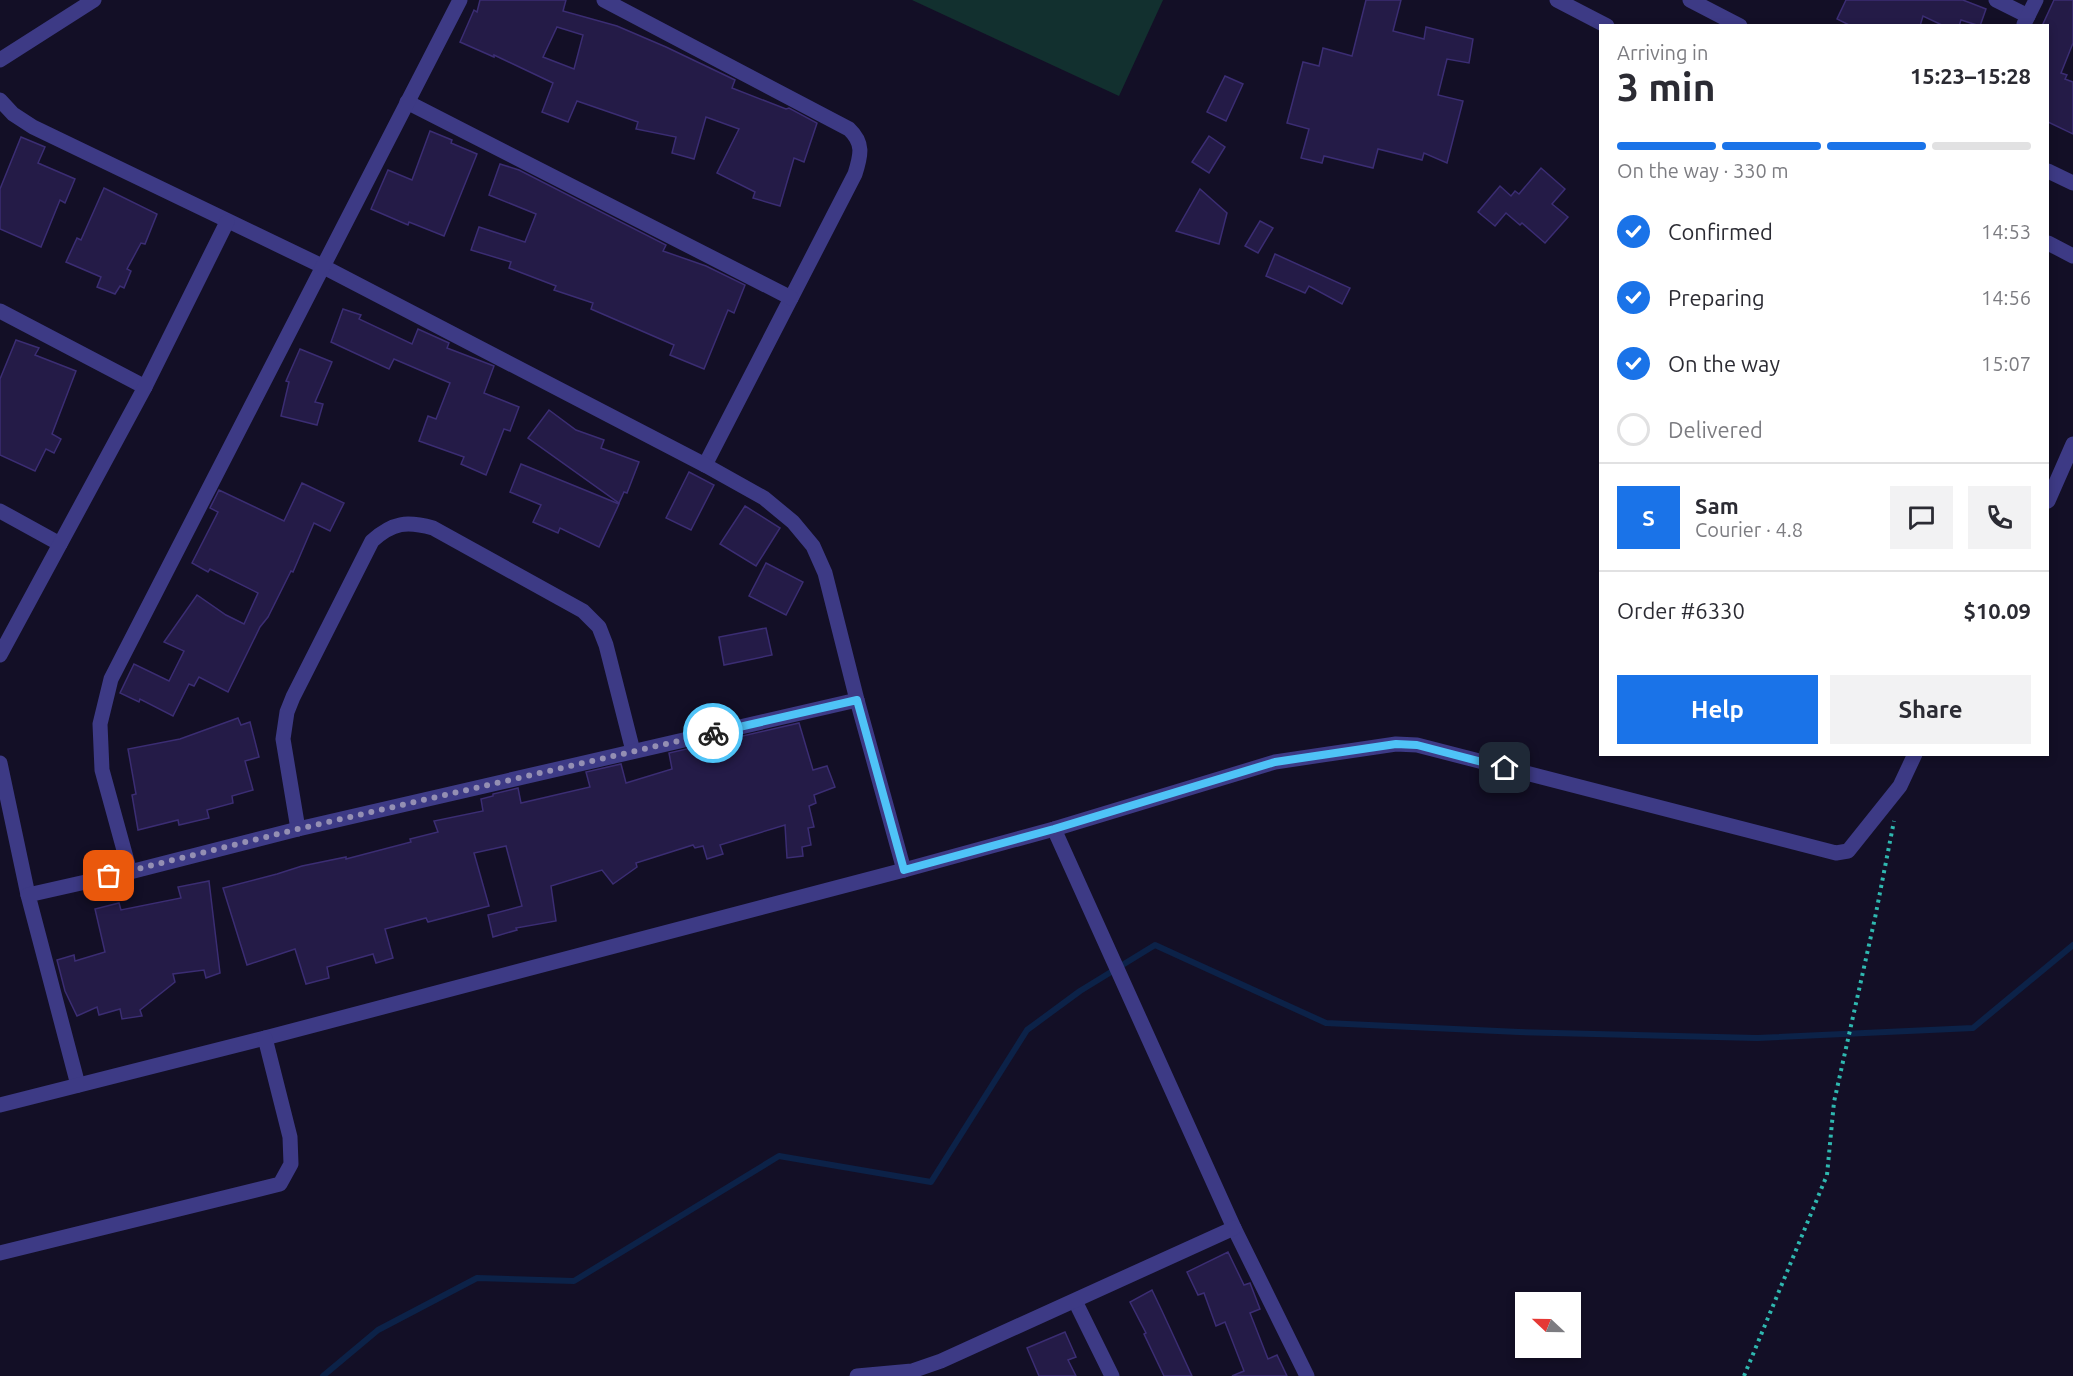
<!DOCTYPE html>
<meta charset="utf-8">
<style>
body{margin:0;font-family:Ubuntu,sans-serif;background:#f2f2f3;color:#2b2b33;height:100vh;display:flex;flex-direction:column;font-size:22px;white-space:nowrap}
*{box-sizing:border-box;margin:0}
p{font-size:20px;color:#7c7c81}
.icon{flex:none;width:33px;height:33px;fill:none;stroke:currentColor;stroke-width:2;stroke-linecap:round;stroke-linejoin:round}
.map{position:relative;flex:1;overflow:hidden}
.panel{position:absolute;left:1599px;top:24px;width:450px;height:732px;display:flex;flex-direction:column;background:#fff;border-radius:0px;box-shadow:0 3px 9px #0003}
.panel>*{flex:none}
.needle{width:39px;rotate:292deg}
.controls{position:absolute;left:1515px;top:1292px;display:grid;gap:12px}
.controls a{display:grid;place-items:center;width:66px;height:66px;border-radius:0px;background:#fff;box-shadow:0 3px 9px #0003;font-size:30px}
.pin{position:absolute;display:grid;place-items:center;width:51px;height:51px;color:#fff;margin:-26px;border-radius:12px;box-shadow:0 3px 9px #0006}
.courier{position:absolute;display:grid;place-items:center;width:60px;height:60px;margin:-30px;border:4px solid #4fc3f7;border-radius:50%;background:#fff;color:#222;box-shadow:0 2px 8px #0007}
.overview em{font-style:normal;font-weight:600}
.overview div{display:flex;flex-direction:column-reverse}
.overview{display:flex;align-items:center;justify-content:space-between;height:102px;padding:0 18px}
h1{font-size:39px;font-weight:600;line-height:45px}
.bar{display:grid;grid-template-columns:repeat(4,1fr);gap:9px 6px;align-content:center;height:72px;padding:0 18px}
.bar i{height:8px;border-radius:4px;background:#e1e1e2}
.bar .active{background:#1a73e8}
.bar p{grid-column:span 4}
.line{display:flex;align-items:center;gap:15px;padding:0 18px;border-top:2px solid #e1e1e2}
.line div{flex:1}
.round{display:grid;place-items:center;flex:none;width:63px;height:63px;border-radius:0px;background:#f2f2f3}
ol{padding:0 18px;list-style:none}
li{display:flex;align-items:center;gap:18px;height:66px}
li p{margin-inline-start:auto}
li .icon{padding:6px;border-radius:50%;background:#1a73e8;color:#fff;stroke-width:4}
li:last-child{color:#7c7c81}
li i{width:33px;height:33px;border:3px solid #e1e1e2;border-radius:50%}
.button{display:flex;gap:12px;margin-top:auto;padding:12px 18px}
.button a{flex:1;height:69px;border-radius:0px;background:#1a73e8;color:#fff;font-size:24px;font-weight:600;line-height:69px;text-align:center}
.button a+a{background:#f2f2f3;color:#2b2b33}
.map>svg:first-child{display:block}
</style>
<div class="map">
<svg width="2073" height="1376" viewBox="0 0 2073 1376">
<rect width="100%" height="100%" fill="#130f26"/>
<!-- green -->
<polygon fill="#12302f" points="912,0 1163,0 1119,96"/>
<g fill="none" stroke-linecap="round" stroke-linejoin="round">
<!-- stream -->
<polyline stroke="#0c2248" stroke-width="6" points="323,1376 378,1330 477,1278 574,1281 779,1156 931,1182 1027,1030 1080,991 1155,945 1326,1023 1519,1032 1757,1038 1973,1028 2073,945"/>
</g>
<!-- building -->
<g fill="#241b47" stroke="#3b2d73" stroke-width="1.5" fill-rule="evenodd">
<path d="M480 0H566L563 11 617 26 666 47 735 80 732 88 786 109 789 108 817 123 804 162 794 158 780 206 753 198 755 192 717 173 739 129 706 117 694 159 672 153 676 137 636 129 638 122 577 101 568 122 542 112 553 83 494 55V57L460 42 474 10 477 12ZM557 27 583 35 574 69 543 57Z"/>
<polygon points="1366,0 1401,0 1393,31 1424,39 1426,27 1473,39 1469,63 1447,59 1438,95 1463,101 1447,163 1424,153 1422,160 1378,149 1373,168 1324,156 1322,163 1301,158 1309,129 1287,123 1303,62 1319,66 1323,48 1352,56"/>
<polygon points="1846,0 1963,0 1986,9 1980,26 1961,20 1959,26 1944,26 1923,16 1920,26 1851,26 1837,19"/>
<polygon points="2054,0 2073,0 2073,43 2061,73 2067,75 2065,79 2073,82 2073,134 2048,122 2048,26 2042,26"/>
<polygon points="1225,76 1243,84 1226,121 1207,112"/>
<polygon points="430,131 452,140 451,143 477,154 444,236 409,222 408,225 371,209 388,170 412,180"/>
<polygon points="1209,136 1225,147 1209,173 1192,162"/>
<polygon points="21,137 45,147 38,163 75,179 65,203 60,200 41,247 0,229 0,189"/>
<polygon points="500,164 519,170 666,245 663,251 706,266 745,285 734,313 728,310 704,369 670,355 674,345 591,309 593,303 554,290 556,286 509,268 511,262 471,250 479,227 525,242 536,214 489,195"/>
<polygon points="1541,168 1565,189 1552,204 1568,217 1545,243 1522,223 1520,225 1506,213 1495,226 1478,212 1500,186 1511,196 1515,191 1519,194"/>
<polygon points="104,188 157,214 145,244 141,243 127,269 131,271 124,288 120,286 115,294 97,287 101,277 66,262 77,238 81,240"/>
<polygon points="1200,189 1227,213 1219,244 1176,231"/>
<polygon points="1260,221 1273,228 1258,253 1245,246"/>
<polygon points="1275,254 1350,288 1342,304 1309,286 1305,293 1266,276"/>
<polygon points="343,309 361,315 359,319 412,344 418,329 449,343 447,348 494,366 484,393 519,407 510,431 504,429 486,475 461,464 464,457 419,441 428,416 436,419 450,383 394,359 389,369 331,342"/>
<polygon points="16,340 39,348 35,355 76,371 52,434 61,439 54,453 46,449 35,471 0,455 0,379"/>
<polygon points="300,349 332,362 315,402 323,404 317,425 281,416 289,382 286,381"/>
<polygon points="549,410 576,430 604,440 601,448 639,462 627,493 624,492 619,503 528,438"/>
<polygon points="521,464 619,504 599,547 560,528 558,533 533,522 541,505 510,492"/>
<polygon points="689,472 714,485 691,530 666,518"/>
<polygon points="302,483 344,503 330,531 314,523 293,572 291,571 268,617 260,627 228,692 199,677 194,686 189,684 173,716 140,699 139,702 120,693 134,664 169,681 184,651 164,642 197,595 226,615 244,624 258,593 210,569 208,572 192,563 218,512 210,508 219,490 284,521"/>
<polygon points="745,506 780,528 756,566 720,544"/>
<polygon points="766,563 803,582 786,615 749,596"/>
<polygon points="766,628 772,655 724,665 719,637"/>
<polygon points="238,718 241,725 250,722 259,757 245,761 253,790 232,796 233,803 207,810 209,818 179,825 178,820 138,830 132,795 136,794 128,749 180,739"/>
<polygon points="799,723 813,770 827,766 835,787 814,795 816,803 809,806 814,827 808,828 811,845 802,847 803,856 787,858 785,825 720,845 723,854 707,859 703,846 695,848 693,845 636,863 637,867 613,884 602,870 551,886 556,921 516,928 517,930 493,937 488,915 522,906 506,846 474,853 489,906 428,922 426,918 385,929 393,958 376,963 373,954 327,967 329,978 306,984 295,949 247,965 223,888 277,874 302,866 346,857 346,859 411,842 410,839 438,832 434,821 483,811 481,799 493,796 493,794 518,788 521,803 590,787 586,772 621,764 626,783 672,769 669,753"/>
<polygon points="209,881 220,973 206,978 204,970 173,974 175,982 140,1010 142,1016 122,1019 120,1009 99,1015 97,1007 77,1016 65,991 57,960 74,955 75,961 105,952 95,909 119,903 121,910 181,898 178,887"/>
<polygon points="1228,1252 1244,1285 1250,1283 1260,1309 1250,1313 1268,1359 1277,1355 1287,1376 1232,1376 1244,1371 1225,1322 1216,1326 1204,1293 1198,1295 1187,1272"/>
<polygon points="1152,1290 1162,1311 1192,1376 1164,1376 1144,1334 1146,1333 1130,1302"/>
<polygon points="1065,1332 1076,1357 1068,1360 1076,1376 1039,1376 1027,1348"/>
</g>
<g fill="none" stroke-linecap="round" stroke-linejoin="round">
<!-- path -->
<polyline stroke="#2fb8b0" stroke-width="4" stroke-dasharray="3 4.5" stroke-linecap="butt" points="1744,1376 1827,1175 1834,1102 1875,918 1894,821"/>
<!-- minor -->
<g stroke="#3d3a85" stroke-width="15">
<path d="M604 0 849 129C864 143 861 155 855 174L705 465"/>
<polyline points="1690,0 1740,26"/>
<polyline points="1996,0 2028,16"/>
<polyline points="2024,24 2036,0"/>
<polyline points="0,60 94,0"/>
<polyline points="0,100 13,114 33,127 322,266 705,465 764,498 793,522 813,546 825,573 857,700 904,870"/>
<polyline points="407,102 791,298"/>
<polyline points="2048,171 2073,183"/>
<polyline points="0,311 145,387"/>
<polyline points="2048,501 2073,444"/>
<polyline points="0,511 60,544"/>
<polyline points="0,655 145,387 227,222"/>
<polyline points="0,763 28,895"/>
<path d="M298 829 283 739 287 712 293 697 372 541C393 522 407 521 433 528L583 611 599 627 606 645 633 751"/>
<polyline points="1054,829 1234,1228 1307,1376"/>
<polyline points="130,872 102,770 100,724 111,679 460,0"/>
<polyline points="78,1085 28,895 130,872 298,829 857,700"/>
<polyline points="0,1105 265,1038 904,870 1054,829 1275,762 1396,744 1417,745 1836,853 1848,851 1900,786 1915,754"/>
<polyline points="0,1253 280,1184 291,1164 290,1137 265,1038"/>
<polyline points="1075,1301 1112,1376"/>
<polyline points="857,1376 912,1371 941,1361 1234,1228"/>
</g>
<!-- tertiary -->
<g stroke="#3d3a85" stroke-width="15">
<polyline points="1557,0 1607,26"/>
<polyline points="2048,243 2073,256"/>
</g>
</g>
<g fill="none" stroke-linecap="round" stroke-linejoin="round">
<!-- done -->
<polyline stroke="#948fb3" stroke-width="6" stroke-dasharray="0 10.8" points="109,876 298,829 713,733"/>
<!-- route -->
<polyline stroke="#4fc3f7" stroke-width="8" points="713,733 857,700 904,870 1054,829 1275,762 1396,744 1417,745 1505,768"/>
</g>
</svg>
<div class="controls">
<a><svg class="needle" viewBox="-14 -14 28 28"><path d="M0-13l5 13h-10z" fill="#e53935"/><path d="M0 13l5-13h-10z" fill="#7c7c81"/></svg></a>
</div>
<div class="pin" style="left:109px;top:876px;background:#ea580c"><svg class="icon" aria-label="bag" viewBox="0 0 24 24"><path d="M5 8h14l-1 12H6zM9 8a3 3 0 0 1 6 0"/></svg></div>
<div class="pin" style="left:1505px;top:768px;background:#1f2937"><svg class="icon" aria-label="home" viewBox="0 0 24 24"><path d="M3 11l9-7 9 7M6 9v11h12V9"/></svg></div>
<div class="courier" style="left:713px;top:733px"><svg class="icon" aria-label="bike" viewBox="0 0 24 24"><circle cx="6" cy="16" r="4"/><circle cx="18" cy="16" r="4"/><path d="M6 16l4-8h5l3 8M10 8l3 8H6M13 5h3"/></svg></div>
<section class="panel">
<div class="overview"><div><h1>3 min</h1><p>Arriving in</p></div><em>15:23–15:28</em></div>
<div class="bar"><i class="active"></i><i class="active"></i><i class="active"></i><i></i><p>On the way · 330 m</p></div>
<ol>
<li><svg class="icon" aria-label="check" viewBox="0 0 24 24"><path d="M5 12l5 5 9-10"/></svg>Confirmed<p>14:53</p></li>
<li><svg class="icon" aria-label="check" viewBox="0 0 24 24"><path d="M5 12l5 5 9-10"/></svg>Preparing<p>14:56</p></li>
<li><svg class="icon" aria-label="check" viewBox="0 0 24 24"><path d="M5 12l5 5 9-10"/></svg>On the way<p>15:07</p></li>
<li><i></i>Delivered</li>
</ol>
<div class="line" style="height:108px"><b class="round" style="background:#1a73e8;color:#fff">S</b><div><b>Sam</b><p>Courier · 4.8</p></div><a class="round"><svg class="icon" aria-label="chat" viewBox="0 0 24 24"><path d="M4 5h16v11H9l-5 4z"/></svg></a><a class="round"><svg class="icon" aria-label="phone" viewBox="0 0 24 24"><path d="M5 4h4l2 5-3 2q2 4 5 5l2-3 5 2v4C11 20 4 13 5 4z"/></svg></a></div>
<div class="line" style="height:78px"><div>Order #6330</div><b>$10.09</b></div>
<div class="button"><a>Help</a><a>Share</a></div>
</section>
</div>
